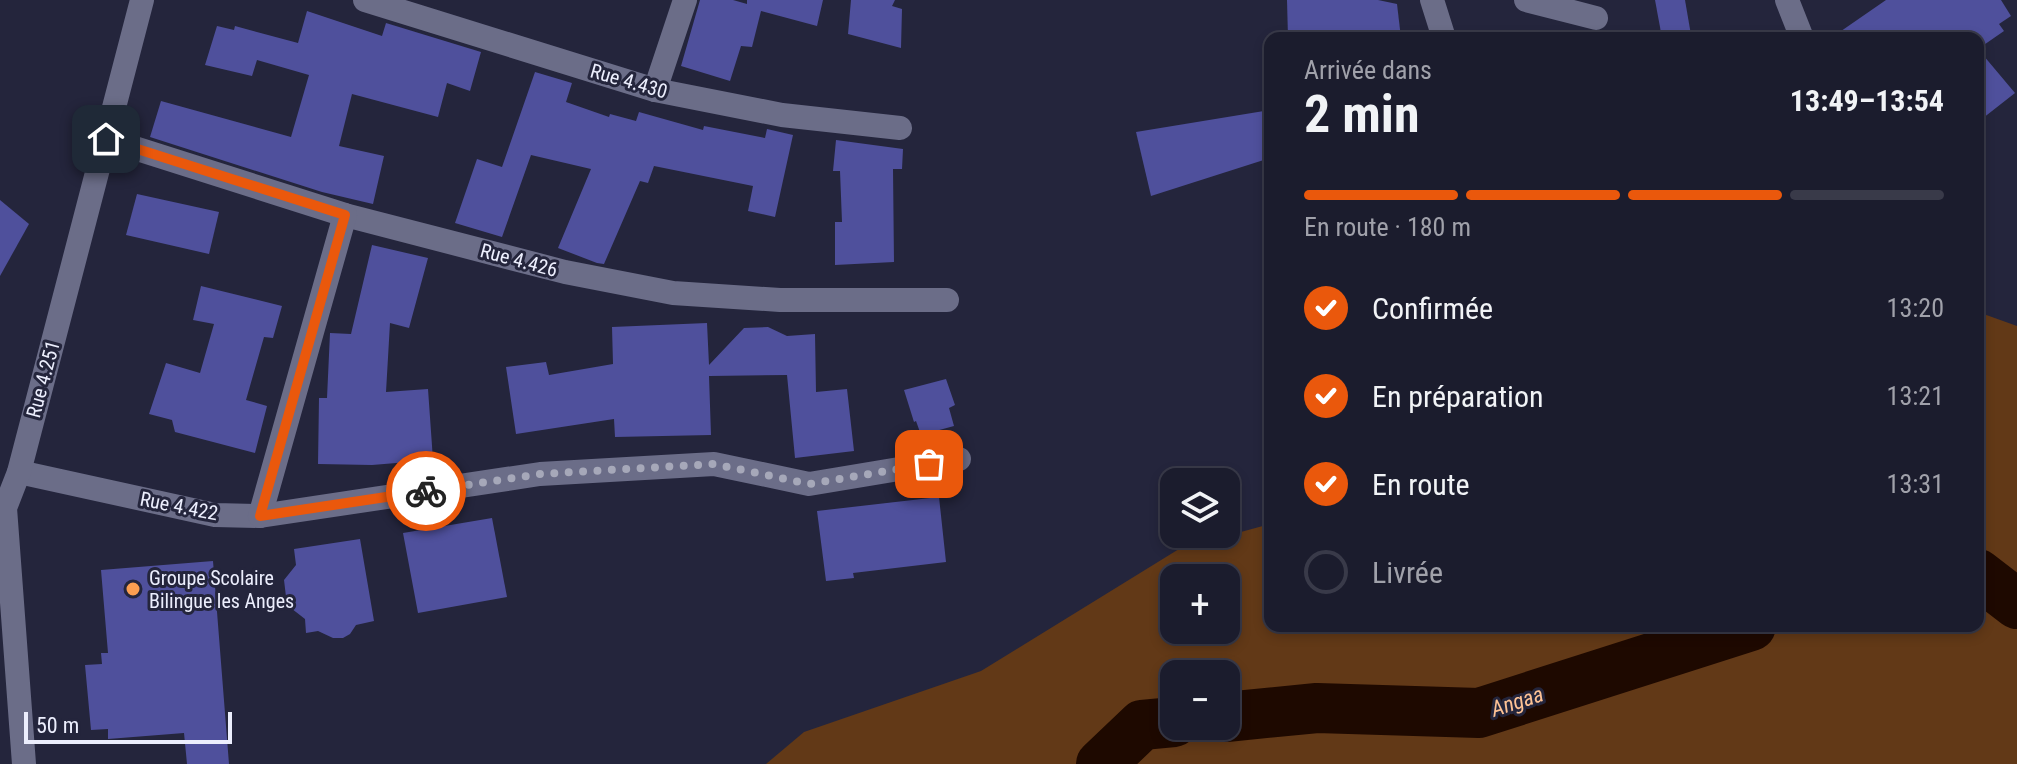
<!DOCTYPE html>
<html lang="fr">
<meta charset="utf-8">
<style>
body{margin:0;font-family:"Roboto Condensed",sans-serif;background:#242535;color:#f1f3f6;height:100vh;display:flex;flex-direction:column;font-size:30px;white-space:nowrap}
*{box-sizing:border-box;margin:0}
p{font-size:26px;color:#a0a1aa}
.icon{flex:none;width:44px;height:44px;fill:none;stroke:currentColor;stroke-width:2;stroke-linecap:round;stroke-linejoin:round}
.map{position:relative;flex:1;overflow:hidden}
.side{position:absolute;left:1264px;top:32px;width:720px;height:600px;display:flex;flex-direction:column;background:#1b1c2d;border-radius:16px;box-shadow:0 4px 12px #0003,0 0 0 2px #393a49}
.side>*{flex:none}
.controls{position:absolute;left:1160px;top:468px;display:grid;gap:16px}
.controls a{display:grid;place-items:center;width:80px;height:80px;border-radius:16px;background:#1b1c2d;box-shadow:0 4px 12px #0003,0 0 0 2px #393a49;font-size:40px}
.scale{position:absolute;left:24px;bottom:20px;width:208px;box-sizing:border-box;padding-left:8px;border:4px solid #eceefd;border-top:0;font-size:22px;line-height:28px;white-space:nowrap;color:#eceefd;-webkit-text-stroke:6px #24253c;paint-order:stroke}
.pin{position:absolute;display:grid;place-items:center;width:68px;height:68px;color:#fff;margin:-34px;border-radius:16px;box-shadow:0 4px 12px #0006}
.courier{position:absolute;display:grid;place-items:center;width:80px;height:80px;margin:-40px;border:6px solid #ea580c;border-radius:50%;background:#fff;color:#222;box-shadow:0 2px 10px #0007}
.summary em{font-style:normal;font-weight:700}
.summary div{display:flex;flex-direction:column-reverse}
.summary{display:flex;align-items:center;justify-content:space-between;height:136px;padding:0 40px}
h1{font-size:52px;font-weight:700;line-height:60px}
.bar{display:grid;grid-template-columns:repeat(4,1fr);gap:12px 8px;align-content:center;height:96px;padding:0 40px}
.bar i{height:10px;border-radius:6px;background:#393a49}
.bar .current{background:#ea580c}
.bar p{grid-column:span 4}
ol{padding:0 40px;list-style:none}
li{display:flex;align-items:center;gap:24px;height:88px}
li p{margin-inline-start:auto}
li .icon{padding:8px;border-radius:50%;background:#ea580c;color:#fff;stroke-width:4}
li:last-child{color:#a0a1aa}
li i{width:44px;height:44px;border:4px solid #393a49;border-radius:50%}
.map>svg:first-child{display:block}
</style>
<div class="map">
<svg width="2017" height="764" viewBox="0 0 2017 764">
<rect width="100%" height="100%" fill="#24253c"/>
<!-- green -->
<path fill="#623917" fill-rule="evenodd" d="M1978 312 2017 326V764H766L804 732 981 671 1179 549 1270 524V626H1978ZM1174 578H1226V630H1174ZM1174 674H1226V726H1174Z"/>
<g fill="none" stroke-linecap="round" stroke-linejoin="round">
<!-- river -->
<g stroke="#1e0900" stroke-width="50">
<polyline points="1978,574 2017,604"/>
<polyline points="1226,717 1317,708 1479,713 1751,626"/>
<polyline points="1101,764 1142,725 1174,722"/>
</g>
</g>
<!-- building -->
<g fill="#4f509c">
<polygon points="700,0 733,0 747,4 747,0 823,0 817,26 761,11 752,47 741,46 730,81 681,66"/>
<polygon points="851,0 895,0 892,6 902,9 901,48 848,34"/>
<polygon points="1287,0 1378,0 1397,4 1401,38 1288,38"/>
<polygon points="1655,0 1685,0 1691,35 1662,38"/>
<polygon points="1886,0 2001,0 2011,16 1999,24 2004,31 1978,49 2015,93 1978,122 1978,38 1831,38"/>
<polygon points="307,11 382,36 386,23 481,52 470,91 447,83 438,117 352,94 339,146 384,156 373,204 322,192 150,137 161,101 291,137 309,75 257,60 252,76 205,65 217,26 234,30 235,26 298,43"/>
<polygon points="535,72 572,83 566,102 609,117 610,114 636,121 639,112 703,130 704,126 765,138 767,129 793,135 775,217 748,211 753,186 654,166 648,183 640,181 604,264 597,263 558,248 591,169 531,155 502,237 455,223 477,159 502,167"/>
<polygon points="1270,110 1270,158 1151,196 1136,132"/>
<polygon points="836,140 903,149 902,169 893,169 894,262 835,265 835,222 842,222 840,171 833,171"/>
<polygon points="137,194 219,212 209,254 126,235"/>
<polygon points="0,200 29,224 0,276"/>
<polygon points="372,245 428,258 409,328 390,323 386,392 428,389 433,460 372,465 318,464 319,398 327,398 330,333 351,334"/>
<polygon points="201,286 282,306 273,338 264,337 246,400 267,406 255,453 175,432 172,420 149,414 166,363 200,373 214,324 193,320"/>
<polygon points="707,323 709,365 744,328 768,327 787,336 815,334 816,392 847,389 854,451 795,458 787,375 709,376 711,435 615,437 614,419 516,434 506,367 546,362 549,375 613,364 612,327"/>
<polygon points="946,379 955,405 949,408 954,426 921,435 916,421 914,422 904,390"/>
<polygon points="939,497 946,562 853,573 854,578 826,581 817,511"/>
<polygon points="492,518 507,597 418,613 403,533"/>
<polygon points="360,539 374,621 356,625 350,634 343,638 333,638 318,631 306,633 305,619 287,605 284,580 296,565 294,549"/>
<polygon points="213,561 229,764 187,764 184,733 108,739 108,729 91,730 85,665 102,664 101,653 108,653 101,570"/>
</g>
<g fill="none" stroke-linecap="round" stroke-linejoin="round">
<!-- minor -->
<g stroke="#6b6d88" stroke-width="24">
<polyline points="365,0 655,90 782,115 900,128"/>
<polyline points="1432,0 1444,38"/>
<polyline points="1526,0 1596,18"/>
<polyline points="1787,0 1802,38"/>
<polyline points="655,90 685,0"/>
<polyline points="106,139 345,215 565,272 673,293 780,300 947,300"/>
<polyline points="19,472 215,515 260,516 540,474 714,464 809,484 959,459"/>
<polyline points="260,516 345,215"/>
<polyline points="24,764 5,508 19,472 142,0"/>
</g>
</g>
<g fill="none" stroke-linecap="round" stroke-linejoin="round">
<!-- done -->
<polyline stroke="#a6a8b9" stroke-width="8" stroke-dasharray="0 14.4" points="426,491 540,474 714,464 809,484 929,464"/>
<!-- route -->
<polyline stroke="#ea580c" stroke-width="10" points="106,139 345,215 260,516 426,491"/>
</g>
<!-- markers -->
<circle fill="#fb9e51" stroke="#24253c" stroke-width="3" cx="133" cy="589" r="8"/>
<g text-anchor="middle" stroke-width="6" stroke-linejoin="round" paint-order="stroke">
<!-- street labels -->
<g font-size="20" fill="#eceefd" stroke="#24253c">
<text transform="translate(629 81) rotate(16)" y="7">Rue 4.430</text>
<text transform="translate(519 260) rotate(15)" y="7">Rue 4.426</text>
<text transform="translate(43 379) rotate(-75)" y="7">Rue 4.251</text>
<text transform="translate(179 506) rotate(11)" y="7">Rue 4.422</text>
</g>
<!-- poi labels -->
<g font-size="20" fill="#eceefd" stroke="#24253c" text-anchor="start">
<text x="149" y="585">Groupe Scolaire<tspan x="149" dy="23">Bilingue les Anges</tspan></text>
</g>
<!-- water labels -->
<g font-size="22" font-style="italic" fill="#fec295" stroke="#24253c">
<text transform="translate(1517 701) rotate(-18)" y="8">Angaa</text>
</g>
</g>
</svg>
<div class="controls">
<a><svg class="icon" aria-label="layers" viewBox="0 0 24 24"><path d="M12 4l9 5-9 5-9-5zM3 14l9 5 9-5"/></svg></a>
<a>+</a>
<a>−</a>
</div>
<div class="scale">50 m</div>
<div class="pin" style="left:929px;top:464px;background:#ea580c"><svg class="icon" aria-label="bag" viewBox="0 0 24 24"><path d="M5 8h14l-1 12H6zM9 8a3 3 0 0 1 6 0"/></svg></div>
<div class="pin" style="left:106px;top:139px;background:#1f2937"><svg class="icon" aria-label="home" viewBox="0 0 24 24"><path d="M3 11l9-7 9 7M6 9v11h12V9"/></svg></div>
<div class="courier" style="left:426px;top:491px"><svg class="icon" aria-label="bike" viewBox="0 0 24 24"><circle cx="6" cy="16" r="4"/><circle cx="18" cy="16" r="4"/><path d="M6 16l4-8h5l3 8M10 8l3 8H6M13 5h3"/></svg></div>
<section class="side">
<div class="summary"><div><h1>2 min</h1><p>Arrivée dans</p></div><em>13:49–13:54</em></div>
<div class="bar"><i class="current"></i><i class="current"></i><i class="current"></i><i></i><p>En route · 180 m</p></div>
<ol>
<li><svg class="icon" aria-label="check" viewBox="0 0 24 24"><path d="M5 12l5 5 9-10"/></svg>Confirmée<p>13:20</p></li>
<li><svg class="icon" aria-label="check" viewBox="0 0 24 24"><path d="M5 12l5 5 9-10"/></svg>En préparation<p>13:21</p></li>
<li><svg class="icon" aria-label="check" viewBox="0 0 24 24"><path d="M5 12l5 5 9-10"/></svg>En route<p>13:31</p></li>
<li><i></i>Livrée</li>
</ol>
</section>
</div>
